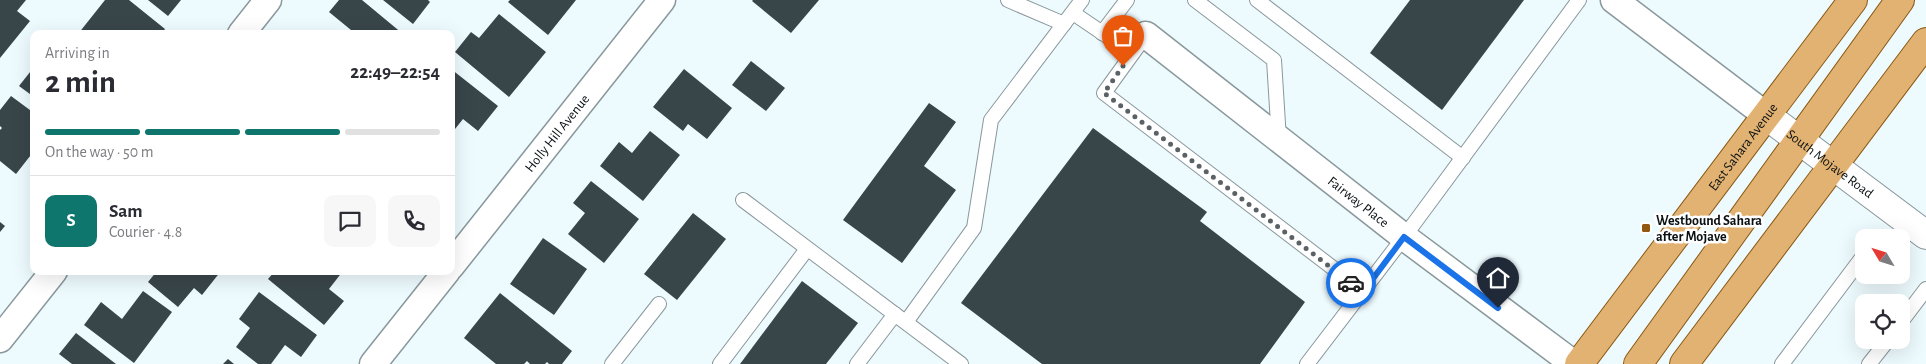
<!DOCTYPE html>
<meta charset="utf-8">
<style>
body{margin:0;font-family:"Alegreya Sans",sans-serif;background:#f7f7f7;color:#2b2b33;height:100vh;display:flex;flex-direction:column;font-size:19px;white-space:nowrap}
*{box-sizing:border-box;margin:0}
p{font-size:16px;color:#7c7c81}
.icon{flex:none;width:28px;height:28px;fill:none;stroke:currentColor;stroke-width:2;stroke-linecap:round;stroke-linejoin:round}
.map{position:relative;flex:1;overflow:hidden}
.sheet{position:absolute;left:30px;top:30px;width:425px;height:245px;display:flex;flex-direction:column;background:#fff;border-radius:10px;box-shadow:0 5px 20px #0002}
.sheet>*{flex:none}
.needle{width:32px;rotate:308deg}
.buttons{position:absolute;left:1855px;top:229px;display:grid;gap:10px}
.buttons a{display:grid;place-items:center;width:55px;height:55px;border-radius:10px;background:#fff;box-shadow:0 5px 20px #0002;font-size:25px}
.pin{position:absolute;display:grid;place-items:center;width:42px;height:42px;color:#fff;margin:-51px -21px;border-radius:50% 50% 50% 0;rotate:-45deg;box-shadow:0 0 5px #0007}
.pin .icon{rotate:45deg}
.courier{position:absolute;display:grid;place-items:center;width:50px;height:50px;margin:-25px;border:4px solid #1a73e8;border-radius:50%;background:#fff;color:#222;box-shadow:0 1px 6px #0007}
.overview em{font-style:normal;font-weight:700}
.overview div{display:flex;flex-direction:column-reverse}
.overview{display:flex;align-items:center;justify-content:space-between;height:85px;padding:0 15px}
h1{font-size:32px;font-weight:700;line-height:38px}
.bar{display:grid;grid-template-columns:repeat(4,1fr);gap:8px 5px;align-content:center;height:60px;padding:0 15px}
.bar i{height:6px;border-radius:4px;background:#e1e1e2}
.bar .active{background:#0f766e}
.bar p{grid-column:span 4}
.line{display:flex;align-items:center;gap:12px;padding:0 15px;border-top:1px solid #e1e1e2}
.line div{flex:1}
.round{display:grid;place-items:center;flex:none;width:52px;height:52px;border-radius:10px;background:#f7f7f7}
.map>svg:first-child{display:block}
</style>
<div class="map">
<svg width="1926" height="364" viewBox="0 0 1926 364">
<rect width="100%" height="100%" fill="#edfafe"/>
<!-- building -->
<g fill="#394649">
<polygon points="0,0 26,0 17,11 30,21 0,58"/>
<polygon points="105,0 129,0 165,29 162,34 135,34 131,31 129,34 78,34"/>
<polygon points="148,0 181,0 168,16"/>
<polygon points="339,0 362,0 403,34 347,34 351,30 329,12"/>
<polygon points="383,0 428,0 430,2 413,24"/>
<polygon points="510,0 576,0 548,35 508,2"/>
<polygon points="753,0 819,0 791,33 752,1"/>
<polygon points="1410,0 1524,0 1442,110 1370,53"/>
<polygon points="499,14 546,52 509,97 455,52 471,32 479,38"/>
<polygon points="751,61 785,88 766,111 732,85"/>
<polygon points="34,67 34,97 19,86"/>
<polygon points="451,69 498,106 478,131 463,119 451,134"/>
<polygon points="684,69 732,108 707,139 688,124 683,131 653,107"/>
<polygon points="11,96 34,113 34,151 16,174 0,161 0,130 2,128 0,126 0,110"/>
<polygon points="929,103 956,122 924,166 956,190 902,263 843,220"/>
<polygon points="1093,128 1207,212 1200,221 1305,302 1260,364 1042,364 961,303"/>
<polygon points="650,131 680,155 643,201 600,166 619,142 632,153"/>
<polygon points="591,181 639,219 604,263 568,234 585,213 573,203"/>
<polygon points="693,213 726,239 677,300 644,274"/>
<polygon points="0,222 5,226 0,232"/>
<polygon points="543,238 587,269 554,315 510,284"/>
<polygon points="157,271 221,271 202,295 194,288 178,307 148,282"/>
<polygon points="275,271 343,271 329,289 344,301 324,325 268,279"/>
<polygon points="802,281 858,323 826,364 740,364"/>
<polygon points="143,291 172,312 134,363 84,325 101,302 122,319"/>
<polygon points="259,292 317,335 301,357 285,345 271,364 258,364 236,347 250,328 239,319"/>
<polygon points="500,293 572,351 562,364 549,364 547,362 545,364 530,364 527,361 524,364 496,364 464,338"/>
<polygon points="76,333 116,364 72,364 59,354"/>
<polygon points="228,359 234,364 223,364"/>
</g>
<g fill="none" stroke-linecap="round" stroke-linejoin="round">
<!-- service casing -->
<g stroke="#89989c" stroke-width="16">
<g id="service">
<polyline points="1008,0 1064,24"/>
<polyline points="1195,0 1274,60 1279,140"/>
<polyline points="1257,0 1463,158"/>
<polyline points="1073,13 1132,53"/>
<polyline points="1102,33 1127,0"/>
<polyline points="1146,35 1104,93 1363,291"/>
<polyline points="743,200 961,364"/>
<polyline points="906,322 974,228 991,120 1082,0"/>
<polyline points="1901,322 1926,289"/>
<polyline points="612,364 659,304"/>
<polyline points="720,364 807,249"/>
<polyline points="857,364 895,314"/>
<polyline points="1307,364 1404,237 1579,0"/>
<polyline points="1782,364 1861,259"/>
<polyline points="1869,364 1888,340"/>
</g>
</g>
<!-- minor casing -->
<g stroke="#89989c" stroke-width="29">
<g id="minor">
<polyline points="1614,0 1767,116"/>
<polyline points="241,34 268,0"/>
<path id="s1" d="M1146 35 1404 237 1574 364"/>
<path id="s2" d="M451 266 662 0"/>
<polyline points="0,339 54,271"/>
<polyline points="373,364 447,271"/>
</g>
</g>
<!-- tertiary casing -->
<g stroke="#89989c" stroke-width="30">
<g id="tertiary">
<path id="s3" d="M1767 116 1926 235"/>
</g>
</g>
<!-- primary casing -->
<g stroke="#8a5813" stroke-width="30">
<g id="primary">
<path id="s4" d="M1579 364 1853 0"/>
<polyline points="1638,364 1900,0"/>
<polyline points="1684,364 1926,42"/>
</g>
</g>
<!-- service -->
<use href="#service" stroke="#fff" stroke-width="14"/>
<!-- minor -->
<use href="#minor" stroke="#fff" stroke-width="26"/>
<!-- tertiary -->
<use href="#tertiary" stroke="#fff" stroke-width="28"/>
<!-- primary -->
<use href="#primary" stroke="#e2b272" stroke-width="28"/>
</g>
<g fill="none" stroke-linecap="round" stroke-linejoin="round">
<!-- done -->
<polyline stroke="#5a6265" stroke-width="5" stroke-dasharray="0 9" points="1123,66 1104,93 1351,283"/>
<!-- route -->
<polyline stroke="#1a73e8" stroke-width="6" points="1351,283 1363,292 1404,237 1498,308"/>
</g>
<!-- markers -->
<rect fill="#915812" stroke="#fff" stroke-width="2" x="1641" y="223" width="10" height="10" rx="2.5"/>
<g text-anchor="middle" stroke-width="5" stroke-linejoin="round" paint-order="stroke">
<!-- street labels -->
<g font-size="14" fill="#0b1012" stroke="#fff">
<text dy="5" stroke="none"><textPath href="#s2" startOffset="170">Holly Hill Avenue</textPath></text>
<text dy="5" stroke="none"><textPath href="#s4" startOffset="272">East Sahara Avenue</textPath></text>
<text dy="5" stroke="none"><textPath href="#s3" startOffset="79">South Mojave Road</textPath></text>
<text dy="5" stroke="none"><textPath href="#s1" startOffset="270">Fairway Place</textPath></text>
</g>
<!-- poi labels -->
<g font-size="14" font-weight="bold" fill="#0b1012" stroke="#fff" text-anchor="start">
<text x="1656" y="225">Westbound Sahara<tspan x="1656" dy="16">after Mojave</tspan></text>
</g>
</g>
</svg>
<div class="buttons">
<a><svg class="needle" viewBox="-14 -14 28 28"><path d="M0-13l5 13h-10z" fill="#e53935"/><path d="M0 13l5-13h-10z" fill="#7c7c81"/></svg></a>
<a><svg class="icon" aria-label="locate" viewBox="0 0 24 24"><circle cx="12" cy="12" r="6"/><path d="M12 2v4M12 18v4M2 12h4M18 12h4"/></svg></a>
</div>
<div class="pin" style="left:1123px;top:66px;background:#ea580c"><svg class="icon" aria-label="bag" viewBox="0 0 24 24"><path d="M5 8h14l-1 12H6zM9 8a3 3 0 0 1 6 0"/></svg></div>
<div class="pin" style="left:1498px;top:308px;background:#1f2937"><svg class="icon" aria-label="home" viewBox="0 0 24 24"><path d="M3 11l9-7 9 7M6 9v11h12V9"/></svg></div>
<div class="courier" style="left:1351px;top:283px"><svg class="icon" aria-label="car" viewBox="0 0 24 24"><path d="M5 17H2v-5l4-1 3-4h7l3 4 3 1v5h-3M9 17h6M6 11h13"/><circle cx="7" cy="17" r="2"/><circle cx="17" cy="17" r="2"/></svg></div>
<section class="sheet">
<div class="overview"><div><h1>2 min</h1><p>Arriving in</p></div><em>22:49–22:54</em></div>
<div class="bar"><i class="active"></i><i class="active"></i><i class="active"></i><i></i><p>On the way · 50 m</p></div>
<div class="line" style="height:90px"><b class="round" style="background:#0f766e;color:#fff">S</b><div><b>Sam</b><p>Courier · 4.8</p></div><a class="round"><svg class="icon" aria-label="chat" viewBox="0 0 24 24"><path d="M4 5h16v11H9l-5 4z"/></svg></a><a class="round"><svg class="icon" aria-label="phone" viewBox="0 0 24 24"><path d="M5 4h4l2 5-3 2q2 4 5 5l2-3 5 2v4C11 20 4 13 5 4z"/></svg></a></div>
</section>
</div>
